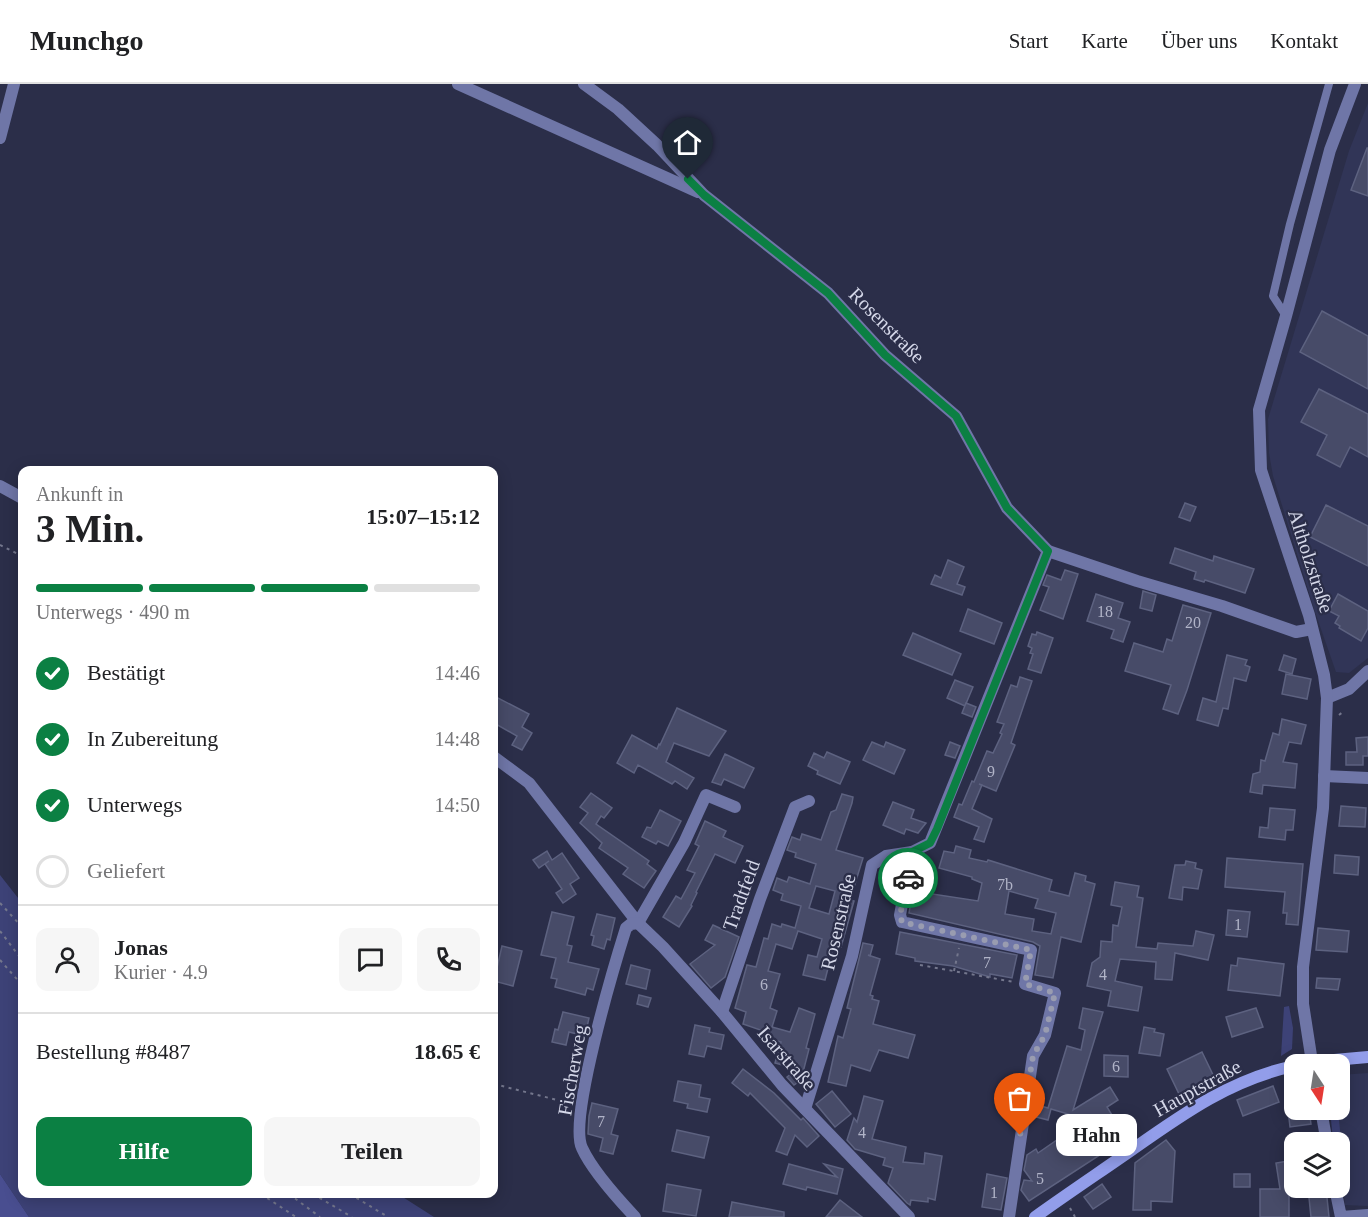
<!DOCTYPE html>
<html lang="de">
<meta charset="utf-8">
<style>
body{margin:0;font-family:Georgia,serif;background:#f6f6f6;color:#202124;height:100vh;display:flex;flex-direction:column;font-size:22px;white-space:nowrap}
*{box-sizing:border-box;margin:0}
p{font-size:20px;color:#757577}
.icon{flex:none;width:33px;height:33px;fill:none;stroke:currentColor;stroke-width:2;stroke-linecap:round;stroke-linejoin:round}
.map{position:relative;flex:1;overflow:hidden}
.drawer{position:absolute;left:18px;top:382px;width:480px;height:732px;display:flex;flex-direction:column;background:#fff;border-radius:12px;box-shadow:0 3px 15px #0003}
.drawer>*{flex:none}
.needle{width:39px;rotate:168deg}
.buttons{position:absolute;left:1284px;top:970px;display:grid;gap:12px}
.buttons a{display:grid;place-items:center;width:66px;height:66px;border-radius:12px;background:#fff;box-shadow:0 3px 15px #0003;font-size:30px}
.pin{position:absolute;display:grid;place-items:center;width:51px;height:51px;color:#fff;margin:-62px -26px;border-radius:50% 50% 50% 0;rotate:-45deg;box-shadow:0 0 6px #0007}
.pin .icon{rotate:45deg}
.courier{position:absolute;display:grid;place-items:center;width:60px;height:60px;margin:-30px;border:4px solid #0b8043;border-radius:50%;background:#fff;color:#222;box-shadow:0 2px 8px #0007}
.bubble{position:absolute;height:42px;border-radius:12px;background:#fff;box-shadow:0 3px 15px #0003;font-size:20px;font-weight:700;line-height:42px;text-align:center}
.headline em{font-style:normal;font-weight:700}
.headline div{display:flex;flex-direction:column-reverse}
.headline{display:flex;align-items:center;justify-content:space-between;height:102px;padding:0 18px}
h1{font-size:39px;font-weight:700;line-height:45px}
.bar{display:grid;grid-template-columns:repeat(4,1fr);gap:9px 6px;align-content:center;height:72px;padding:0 18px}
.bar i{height:8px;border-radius:4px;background:#e0e0e0}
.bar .on{background:#0b8043}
.bar p{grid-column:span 4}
.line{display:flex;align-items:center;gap:15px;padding:0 18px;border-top:2px solid #e0e0e0}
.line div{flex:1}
.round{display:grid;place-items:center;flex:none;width:63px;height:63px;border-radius:12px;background:#f6f6f6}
ol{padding:0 18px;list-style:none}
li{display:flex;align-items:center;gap:18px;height:66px}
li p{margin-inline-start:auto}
li .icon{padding:6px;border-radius:50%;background:#0b8043;color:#fff;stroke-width:4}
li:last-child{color:#757577}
li i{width:33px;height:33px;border:3px solid #e0e0e0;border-radius:50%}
.action{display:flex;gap:12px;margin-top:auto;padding:12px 18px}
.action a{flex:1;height:69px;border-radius:12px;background:#0b8043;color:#fff;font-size:24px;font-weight:700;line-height:69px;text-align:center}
.action a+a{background:#f6f6f6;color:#202124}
header{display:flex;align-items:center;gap:36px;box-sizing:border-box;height:84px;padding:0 30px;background:#fff;border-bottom:2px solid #e0e0e0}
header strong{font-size:28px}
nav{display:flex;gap:33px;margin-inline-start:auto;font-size:21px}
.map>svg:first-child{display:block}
</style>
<header>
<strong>Munchgo</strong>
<nav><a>Start</a><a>Karte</a><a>Über uns</a><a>Kontakt</a></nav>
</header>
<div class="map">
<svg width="1368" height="1133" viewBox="0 0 1368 1133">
<rect width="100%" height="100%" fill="#2b2e49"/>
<!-- built -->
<g fill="#313557">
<polygon points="1368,19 1368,574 1349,589 1336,588 1314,525 1273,392 1269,369 1268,335 1349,67"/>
<polygon points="1368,989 1368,1122 1345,1121 1340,1078 1340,1059 1337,1059 1333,1026 1340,1026 1340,991"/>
</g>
<!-- green -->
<g fill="#3d4277">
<polygon points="0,791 22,819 22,1110 398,1110 434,1133 29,1133 0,1090"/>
<polygon points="1289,922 1293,944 1292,965 1281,972 1284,923"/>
<polygon points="1330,1026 1338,1026 1341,1057 1333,1056"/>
</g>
<!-- forest -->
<polygon fill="#494e90" points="0,1090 29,1133 0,1133"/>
<!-- building -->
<g fill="#474b68" stroke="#5d6280" stroke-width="1.5" fill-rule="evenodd">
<polygon points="1367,64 1368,64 1368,112 1351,106"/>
<polygon points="1322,227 1368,252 1368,305 1300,268"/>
<polygon points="1319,305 1368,330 1368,373 1350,363 1340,383 1317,371 1327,351 1301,338"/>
<polygon points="1185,419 1196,423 1190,437 1179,433"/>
<polygon points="1326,421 1368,442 1368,482 1310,453"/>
<polygon points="1175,464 1213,477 1214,472 1254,485 1245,509 1205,496 1204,498 1194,495 1196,488 1170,479"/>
<polygon points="948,476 964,483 957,500 965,503 962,511 931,500 935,491 941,494"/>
<polygon points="1065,486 1078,490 1063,535 1040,526 1049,503 1043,501 1047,491 1061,496"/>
<polygon points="1143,507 1156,511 1152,527 1140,524"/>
<polygon points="1096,510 1123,519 1118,534 1130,538 1123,558 1111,554 1114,546 1087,537"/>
<polygon points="1338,510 1368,527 1368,544 1361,557 1339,544 1340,542 1335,539 1339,532 1329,527"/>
<polygon points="1183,521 1211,529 1187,606 1178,630 1163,625 1171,601 1125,587 1134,559 1163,568 1167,555 1172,557"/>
<polygon points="968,525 1002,539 994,560 960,547"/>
<polygon points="1037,548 1053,554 1041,589 1028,585 1033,570 1030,569 1032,564 1028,562 1032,550 1036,551"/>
<polygon points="913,549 961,570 952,591 903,571"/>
<polygon points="1227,571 1247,576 1245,581 1250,583 1246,597 1234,594 1228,625 1223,624 1218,642 1197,636 1203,614 1216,618"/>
<polygon points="1284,571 1296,575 1292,590 1279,586"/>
<polygon points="1286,590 1311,595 1307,615 1282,610"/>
<polygon points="1020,593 1032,597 1011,659 1015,661 996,707 979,700 982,701 972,725 992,735 984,758 974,755 979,743 954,733 959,720 962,721 972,697 974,698 987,667 993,669 1002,650 1000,649 1004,640 997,638 1011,601 1017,603"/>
<polygon points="955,596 973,603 965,622 947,614"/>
<polygon points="494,612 529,630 522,643 532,649 522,666 512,661 517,652 494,639"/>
<polygon points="966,619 976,623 972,633 962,629"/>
<polygon points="677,624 726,647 709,672 674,659 666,678 694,694 687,705 675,697 672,700 638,681 634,689 617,679 632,651 657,665 659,660 660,661"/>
<polygon points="1282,635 1306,641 1301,660 1289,658 1283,678 1297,680 1295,704 1263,701 1262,710 1250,708 1253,690 1260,688 1261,676 1265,677 1273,649 1279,651"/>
<polygon points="1368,653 1368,672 1363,672 1363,681 1346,681 1346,668 1357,668 1356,654"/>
<polygon points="872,658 884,663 886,658 905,666 894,690 863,676"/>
<polygon points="950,658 960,662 955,674 945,671"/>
<polygon points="827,668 850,678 840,700 817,690 818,687 808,682 814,669 824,674"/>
<polygon points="725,670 754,684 744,704 724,695 721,701 712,698"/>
<polygon points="591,709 612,724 604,734 601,732 596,740 649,777 647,780 656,787 644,804 623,790 628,784 599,764 602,759 580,739 588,729 580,723"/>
<path d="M842 710 853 713 852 719 836 766 863 774 850 816 854 817 841 863 834 861 825 896 803 891 808 871 817 873 822 855 798 847 792 865 776 860 768 887 780 890 770 924 777 927 772 943 790 948 799 924 815 930 806 964 809 965 801 996 794 1001 787 993 797 985 775 979 781 958 765 954 766 948 743 940 746 928 735 924 747 881 756 883 764 854 768 855 772 840 781 843 782 840 795 844 801 822 781 816 783 810 773 806 777 794 787 798 789 793 810 800 816 780 795 773 796 769 787 766 792 753 800 756 802 750 821 756 831 728 836 726ZM816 802 835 807 829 830 809 824Z"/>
<polygon points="893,718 914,726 911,734 926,739 918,749 906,745 904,750 883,741"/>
<polygon points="1341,722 1366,724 1365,743 1339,742"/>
<polygon points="1270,724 1295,726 1293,746 1286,746 1285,756 1259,753 1260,743 1268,744"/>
<polygon points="660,726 681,737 668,762 658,757 656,760 642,753 647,743 651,744"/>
<polygon points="705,737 726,747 723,753 743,762 735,779 715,770 696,808 697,809 691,821 692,822 679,843 663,833 676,812 681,815 695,789 687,786 699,762 695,760"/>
<path d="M956 762 971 766 969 774 987 778 988 776 1052 796 1049 807 1069 812 1075 789 1086 792 1085 797 1095 800 1081 858 1061 853 1053 894 1035 891 1040 862 1033 858 909 829 913 807 978 817 982 799 972 795V793L939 784 944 767 954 769ZM1009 807 1038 815 1035 824 1056 829 1051 850 1032 847 1034 835 1005 830Z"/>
<polygon points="547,767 552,776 562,769 579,794 570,800 576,810 563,819 556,809 562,805 545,780 549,777 539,784 533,776"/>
<polygon points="1335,771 1359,773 1358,791 1334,789"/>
<polygon points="1227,774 1303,780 1298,841 1286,840 1287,829 1283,829 1285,808 1225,803"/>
<polygon points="1186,777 1196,779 1195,784 1202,786 1198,805 1183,803 1182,816 1169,814 1175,781 1185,781"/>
<polygon points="1115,798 1139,802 1137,813 1143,814 1136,863 1157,865 1158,859 1193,862 1196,847 1214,851 1208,876 1175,869 1172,896 1155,895 1156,878 1120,875 1115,897 1142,903 1138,927 1108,922 1111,907 1087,902 1092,879 1100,873 1101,857 1112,858 1113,841 1118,842 1122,823 1111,821"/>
<polygon points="1228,826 1250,828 1247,853 1226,851"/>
<polygon points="552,828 574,833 567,861 572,862 568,878 599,885 593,906 587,904 585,911 555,903 557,895 551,894 556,874 541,871"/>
<polygon points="597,830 615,834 610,856 607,855 604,865 592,861 594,852 591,851"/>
<polygon points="713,841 739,853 725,893 711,904 690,880 715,861 705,856"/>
<polygon points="1318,844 1349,847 1347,868 1316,866"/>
<polygon points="900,848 1017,871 1012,894 990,890 990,893 953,882 915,877 915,874 896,870"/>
<polygon points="863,859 873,861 870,872 868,871 880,875 870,911 873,912 872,915 879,917 873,940 915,951 908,974 879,966 870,987 851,981 846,1002 828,998 838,952 843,954 851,925 847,924"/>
<polygon points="502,862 522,867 513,902 494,897"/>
<polygon points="1238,874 1284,880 1280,912 1228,906 1231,881 1237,882"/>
<polygon points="631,881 650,886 646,905 626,900"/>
<polygon points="1317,894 1340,895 1338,906 1316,904"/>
<polygon points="639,911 651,914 648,923 637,920"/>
<polygon points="1083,924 1103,928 1073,1026 1110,1003 1118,1016 1107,1023 1126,1054 1029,1117 1021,1106 1024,1096 1032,1097 1024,1086 1027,1071 1036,1065 1038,1069 1061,1053 1059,1050 1095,1038 1051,1025 1048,1036 1032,1032 1034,1020 1048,1024 1067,962 1081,966 1085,946 1079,944"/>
<polygon points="1256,924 1263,943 1232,953 1226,933"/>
<polygon points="563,928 589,934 585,952 569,948 566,961 552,958 555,945 558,946"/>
<polygon points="695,941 710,944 709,948 724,951 721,965 707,962 704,973 689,970"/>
<polygon points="1144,943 1155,945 1154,948 1164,950 1160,972 1139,969"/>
<polygon points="1202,968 1215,995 1180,1012 1167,985"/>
<polygon points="1104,971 1128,972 1128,993 1104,992"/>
<polygon points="743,985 774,1009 801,1036 803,1034 819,1052 807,1063 795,1051 787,1071 776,1067 785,1044 750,1009 748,1012 732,999"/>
<polygon points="678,997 701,1001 699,1013 710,1015 707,1028 687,1024 688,1020 674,1017"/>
<polygon points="1273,1002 1279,1018 1243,1032 1237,1016"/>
<polygon points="832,1007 851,1030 835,1043 816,1020"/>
<polygon points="864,1012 883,1017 872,1055 906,1063 903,1078 924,1080 925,1069 942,1072 935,1116 928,1114 928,1118 911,1116 910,1121 907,1119 888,1099 893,1084 883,1081 885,1074 855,1065 847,1056 854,1034 857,1038"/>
<polygon points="592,1019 618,1025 611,1050 618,1052 613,1070 600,1067 603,1054 588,1050 589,1032"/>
<polygon points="1288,1026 1309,1026 1311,1040 1290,1043"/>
<polygon points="677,1046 709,1053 704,1074 672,1067"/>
<polygon points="1166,1056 1175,1067 1172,1118 1151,1117 1151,1126 1133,1126 1135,1079"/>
<polygon points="1294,1076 1294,1094 1289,1094 1289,1133 1260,1133 1260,1105 1280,1105 1276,1079"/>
<polygon points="789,1080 837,1093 824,1080 843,1085 837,1110 807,1103 806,1106 783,1100"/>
<polygon points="987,1090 1007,1094 1001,1126 982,1123"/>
<rect x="1234" y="1090" width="16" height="13"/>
<polygon points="667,1100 701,1106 696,1132 663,1127"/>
<polygon points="1102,1100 1111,1113 1093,1125 1084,1113"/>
<polygon points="1308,1104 1326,1104 1329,1133 1311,1133"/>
<polygon points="840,1116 862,1133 826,1133"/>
<polygon points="732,1118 784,1128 784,1133 729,1133"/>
</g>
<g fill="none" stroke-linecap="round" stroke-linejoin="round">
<!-- path -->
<g stroke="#74778d" stroke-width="2" stroke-dasharray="3 4.5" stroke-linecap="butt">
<polyline points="0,461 22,472"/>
<polyline points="1339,631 1344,627"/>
<polyline points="0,819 22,843"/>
<polyline points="0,847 22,876"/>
<polyline points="0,876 22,901"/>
<polyline points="920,881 1014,898"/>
<polyline points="954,887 959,864"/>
<polyline points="494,1000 569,1019"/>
<polyline points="261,1110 296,1133"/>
<polyline points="289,1110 320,1133"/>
<polyline points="313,1110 352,1133"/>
<polyline points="350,1110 388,1133"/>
<polyline points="1070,1124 1075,1133"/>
</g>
<!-- service -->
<polyline stroke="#6f76a7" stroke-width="8" points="1286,232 1273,212 1290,140 1329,0"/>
<!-- minor -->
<g stroke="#6f76a7" stroke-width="12">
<polyline points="458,0 698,108"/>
<polyline points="584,0 618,25 657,61 704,111 828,209 885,271 956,332 1007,424 1048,467"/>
<polyline points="0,54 14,0"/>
<polyline points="0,402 22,414"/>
<polyline points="1327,614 1349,605 1368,587"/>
<polyline points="494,673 529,699 638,839 663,863 722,928 782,1001 909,1133"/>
<polyline points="1324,692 1368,694"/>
<polyline points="912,768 900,831 902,838 1031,866 1025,900 1055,909 1045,951 1033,972 1009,1133"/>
<polyline points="638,839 684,759 706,711 735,723"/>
<polyline points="722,928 760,815 795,723 809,717"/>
<polyline points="805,1025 852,872 872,781 886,772 912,768 930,759 1048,467 1137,497 1222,522 1296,548 1312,545"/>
<polyline points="1321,1026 1327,1059"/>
<polyline points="1335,1104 1341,1133 1368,1131"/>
<path d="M635 1133C618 1115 592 1086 582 1064 568 1035 615 879 626 844L631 840 638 839"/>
</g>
<!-- tertiary -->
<polyline stroke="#6f76a7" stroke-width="12" points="1312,978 1303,920 1303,883 1323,724 1327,614 1324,591 1309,531 1261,386 1259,326 1286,232 1330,66 1355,0"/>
<!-- secondary -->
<g stroke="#929dea" stroke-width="12">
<polyline points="1298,981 1312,978 1368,973"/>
<path d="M1035 1133C1067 1110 1100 1088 1133 1065 1184 1029 1232 995 1294 982"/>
</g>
</g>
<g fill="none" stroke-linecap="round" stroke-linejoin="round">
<!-- done -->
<polyline stroke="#999cb0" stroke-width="6" stroke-dasharray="0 10.8" points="908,794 900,831 902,838 1031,866 1025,900 1055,909 1045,951 1033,972 1020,1051"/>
<!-- route -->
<polyline stroke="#0b8043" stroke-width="8" points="688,95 704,111 828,209 885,271 956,332 1007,424 1048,467 937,745 930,759 912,768 908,794"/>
</g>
<g text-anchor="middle" stroke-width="4.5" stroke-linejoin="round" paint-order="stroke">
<!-- number labels -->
<g font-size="16" fill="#b1b4c8">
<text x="1105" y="533">18</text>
<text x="1193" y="544">20</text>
<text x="991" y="693">9</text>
<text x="1005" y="806">7b</text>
<text x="1238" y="846">1</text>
<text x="987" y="884">7</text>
<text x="1103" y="896">4</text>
<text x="764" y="906">6</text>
<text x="1116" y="988">6</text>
<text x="601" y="1043">7</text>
<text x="862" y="1054">4</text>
<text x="1040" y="1100">5</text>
<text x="994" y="1114">1</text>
</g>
<!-- street labels -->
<g font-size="20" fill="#d4d7e8" stroke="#2b2e49">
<text transform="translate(887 241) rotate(45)" y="7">Rosenstraße</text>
<text transform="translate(1311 477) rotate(72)" y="7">Altholzstraße</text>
<text transform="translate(741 811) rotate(-70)" y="7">Tradtfeld</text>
<text transform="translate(838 838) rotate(-77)" y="7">Rosenstraße</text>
<text transform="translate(787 974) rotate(49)" y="7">Isarstraße</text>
<text transform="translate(572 986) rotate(-80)" y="7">Fischerweg</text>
<text transform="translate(1197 1004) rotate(-29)" y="7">Hauptstraße</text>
</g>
</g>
</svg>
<div class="buttons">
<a><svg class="needle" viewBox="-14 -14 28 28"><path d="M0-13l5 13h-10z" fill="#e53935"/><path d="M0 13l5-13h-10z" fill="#757577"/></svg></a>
<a><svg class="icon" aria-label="layers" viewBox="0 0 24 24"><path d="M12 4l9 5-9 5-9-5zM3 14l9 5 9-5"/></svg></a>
</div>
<div class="pin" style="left:1020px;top:1051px;background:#ea580c"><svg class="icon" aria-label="bag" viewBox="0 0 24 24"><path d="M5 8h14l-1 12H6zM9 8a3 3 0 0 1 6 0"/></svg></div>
<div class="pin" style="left:688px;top:95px;background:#1f2937"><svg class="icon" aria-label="home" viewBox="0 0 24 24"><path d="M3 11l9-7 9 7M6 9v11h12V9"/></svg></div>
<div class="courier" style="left:908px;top:794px"><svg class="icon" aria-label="car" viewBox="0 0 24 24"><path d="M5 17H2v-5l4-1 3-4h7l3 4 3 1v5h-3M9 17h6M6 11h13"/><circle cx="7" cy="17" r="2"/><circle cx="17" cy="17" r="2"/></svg></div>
<div class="bubble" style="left:1056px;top:1030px;width:81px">Hahn</div>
<section class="drawer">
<div class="headline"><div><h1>3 Min.</h1><p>Ankunft in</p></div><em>15:07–15:12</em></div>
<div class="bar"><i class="on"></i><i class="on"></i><i class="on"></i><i></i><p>Unterwegs · 490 m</p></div>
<ol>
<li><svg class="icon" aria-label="check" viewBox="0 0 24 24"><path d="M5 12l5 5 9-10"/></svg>Bestätigt<p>14:46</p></li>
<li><svg class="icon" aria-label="check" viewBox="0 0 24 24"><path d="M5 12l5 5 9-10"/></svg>In Zubereitung<p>14:48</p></li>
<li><svg class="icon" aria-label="check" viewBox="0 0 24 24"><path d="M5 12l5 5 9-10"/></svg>Unterwegs<p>14:50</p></li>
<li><i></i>Geliefert</li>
</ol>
<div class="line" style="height:108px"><a class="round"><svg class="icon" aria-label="person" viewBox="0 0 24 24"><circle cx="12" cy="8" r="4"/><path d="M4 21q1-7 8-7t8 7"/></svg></a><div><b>Jonas</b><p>Kurier · 4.9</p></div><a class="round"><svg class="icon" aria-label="chat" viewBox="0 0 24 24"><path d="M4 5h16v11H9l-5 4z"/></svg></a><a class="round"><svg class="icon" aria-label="phone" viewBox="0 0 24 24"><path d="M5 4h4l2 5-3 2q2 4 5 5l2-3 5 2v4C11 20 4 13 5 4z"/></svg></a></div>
<div class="line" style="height:78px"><div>Bestellung #8487</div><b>18.65 €</b></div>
<div class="action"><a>Hilfe</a><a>Teilen</a></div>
</section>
</div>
